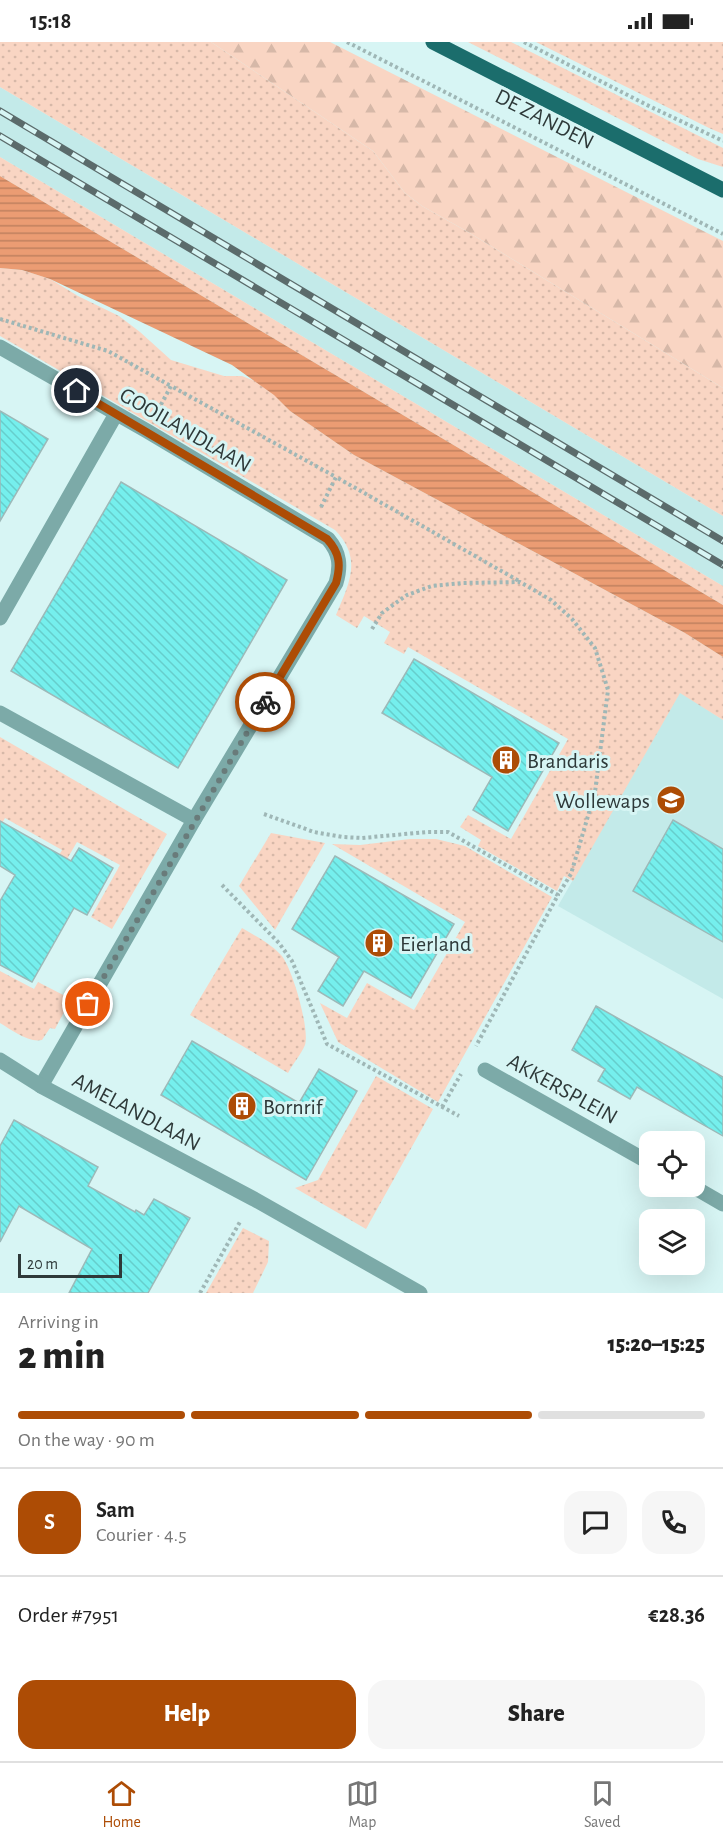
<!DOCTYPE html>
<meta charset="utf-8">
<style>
body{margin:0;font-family:"Alegreya Sans",sans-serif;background:#f6f6f6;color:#222;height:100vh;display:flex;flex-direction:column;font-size:22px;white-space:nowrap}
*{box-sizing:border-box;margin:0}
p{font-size:20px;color:#767676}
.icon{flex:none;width:33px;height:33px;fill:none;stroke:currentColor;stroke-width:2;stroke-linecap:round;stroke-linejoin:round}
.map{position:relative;height:1251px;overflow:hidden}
.panel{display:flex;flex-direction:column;background:#fff;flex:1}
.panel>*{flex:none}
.controls{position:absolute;left:639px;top:1089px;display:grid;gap:12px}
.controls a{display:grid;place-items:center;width:66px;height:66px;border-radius:12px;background:#fff;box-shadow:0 6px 24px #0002;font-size:30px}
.scale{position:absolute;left:18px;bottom:15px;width:104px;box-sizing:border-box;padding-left:6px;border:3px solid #2e3939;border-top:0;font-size:16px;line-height:21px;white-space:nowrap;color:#2e3939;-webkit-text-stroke:4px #d7f5f4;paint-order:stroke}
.pin{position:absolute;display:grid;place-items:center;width:51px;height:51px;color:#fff;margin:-26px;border:3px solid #fff;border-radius:50%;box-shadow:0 2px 6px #0007}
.courier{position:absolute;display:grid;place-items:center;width:60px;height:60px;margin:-30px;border:4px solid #ad4c05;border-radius:50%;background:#fff;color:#222;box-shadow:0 2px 8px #0007}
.overview em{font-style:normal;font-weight:800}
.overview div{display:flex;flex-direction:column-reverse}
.overview{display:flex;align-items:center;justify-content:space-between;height:102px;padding:0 18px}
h1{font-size:39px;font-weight:800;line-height:45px}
.bar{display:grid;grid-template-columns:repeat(4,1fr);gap:9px 6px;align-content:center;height:72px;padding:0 18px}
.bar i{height:8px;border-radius:4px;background:#e0e0e0}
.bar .current{background:#ad4c05}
.bar p{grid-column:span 4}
.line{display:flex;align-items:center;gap:15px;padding:0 18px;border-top:2px solid #e0e0e0}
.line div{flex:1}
.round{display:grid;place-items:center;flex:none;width:63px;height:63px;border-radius:18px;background:#f6f6f6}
.button{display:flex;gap:12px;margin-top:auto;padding:12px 18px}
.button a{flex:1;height:69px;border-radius:18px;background:#ad4c05;color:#fff;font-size:24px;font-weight:800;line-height:69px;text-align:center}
.button a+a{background:#f6f6f6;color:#222}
.status{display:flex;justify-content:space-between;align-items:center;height:42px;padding:0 30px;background:#fff;direction:ltr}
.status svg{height:16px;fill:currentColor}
.menu{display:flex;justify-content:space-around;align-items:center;height:84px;border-top:2px solid #e0e0e0;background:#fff;font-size:16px;color:#767676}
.menu a{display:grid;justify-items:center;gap:3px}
.menu .current{color:#ad4c05}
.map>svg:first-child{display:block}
</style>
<div class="status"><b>15:18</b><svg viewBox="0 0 49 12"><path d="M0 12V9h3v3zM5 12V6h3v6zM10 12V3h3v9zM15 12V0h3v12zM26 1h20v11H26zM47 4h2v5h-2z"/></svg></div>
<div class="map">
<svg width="723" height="1251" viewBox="0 0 723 1251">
<defs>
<pattern id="grass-dots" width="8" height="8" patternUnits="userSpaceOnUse" patternTransform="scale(1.5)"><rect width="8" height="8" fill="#f9d5c3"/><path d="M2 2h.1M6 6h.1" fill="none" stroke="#d6b8a8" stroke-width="1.8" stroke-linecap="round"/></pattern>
<pattern id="forest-firs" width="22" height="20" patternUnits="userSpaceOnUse" patternTransform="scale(1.5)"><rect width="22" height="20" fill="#f9d5c3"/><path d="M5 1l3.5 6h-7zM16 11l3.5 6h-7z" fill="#d6b8a8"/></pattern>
<pattern id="water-rules" width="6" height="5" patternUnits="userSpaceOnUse" patternTransform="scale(1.5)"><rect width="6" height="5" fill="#eb9c73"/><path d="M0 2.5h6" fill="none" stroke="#bf805f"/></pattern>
<pattern id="building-back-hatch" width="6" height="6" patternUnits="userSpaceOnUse" patternTransform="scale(1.5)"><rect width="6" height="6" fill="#75efed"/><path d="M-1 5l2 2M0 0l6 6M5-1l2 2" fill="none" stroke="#66cecc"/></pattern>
</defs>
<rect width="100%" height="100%" fill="#d7f5f4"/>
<!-- built -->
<g fill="#c3eae9">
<polygon points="0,45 723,474 723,544 0,115"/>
<polygon points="680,650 723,678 723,957 558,864"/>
</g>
<!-- grass -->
<g fill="url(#grass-dots)">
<polygon points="0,0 211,0 373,109 405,151 422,164 468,190 723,346 723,474 0,45"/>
<polygon points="468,0 511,0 723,106 723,125 698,117"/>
<polygon points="536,0 723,0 723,92 709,86"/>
<polygon points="0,115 723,544 723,563 0,134"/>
<path d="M0 226 22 228 50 237 78 254 119 274 140 290 171 318 224 334H242L257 340 267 345 290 369 354 413 685 591 723 615V678L680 651 573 839 564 834 557 849 478 804 481 798 460 785 468 773 511 797 568 697 408 605 404 612 384 601 390 590 364 574 357 586 336 573C349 541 363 517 335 488L0 294Z"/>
<polygon points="0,695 167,792 112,887 91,875 120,823 77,800 60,829 52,825 62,808 5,776 0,785"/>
<polygon points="271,791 325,801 275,888 239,844"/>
<polygon points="410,797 436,797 465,804 552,855 438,1060 338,1000 320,961 347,976 367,941 414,968 465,880 332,802 360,803"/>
<path d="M242 886C255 894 270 901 281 913 292 925 310 987 305 1003 301 1012 293 1022 288 1031L190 973Z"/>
<path d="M0 929 34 947 38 940 71 957 55 987 50 986 42 998C28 1001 12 988 0 981Z"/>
<polygon points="376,1034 433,1067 366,1187 295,1146 318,1138"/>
<polygon points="243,1186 269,1199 268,1220 253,1251 206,1251"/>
</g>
<!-- forest -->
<polygon fill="url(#forest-firs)" points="211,0 330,0 723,199 723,346 468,190 422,164 405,151 373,109"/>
<!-- water -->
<polygon fill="url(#water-rules)" points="0,134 723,563 723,615 685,591 354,413 290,369 274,353 232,323 50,237 22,228 0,226"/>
<!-- building -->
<g fill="url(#building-back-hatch)" stroke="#9db9b8" stroke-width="1.5">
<polygon points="0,369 48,397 0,479"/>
<polygon points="121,440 287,538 178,726 11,629"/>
<polygon points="414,617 559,701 508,789 473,768 492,735 382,671"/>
<polygon points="673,778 723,807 723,900 633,849"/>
<polygon points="0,779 71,819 79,806 113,826 87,873 74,866 32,940 0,923 0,859 15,833 0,824"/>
<polygon points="335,814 454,882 411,956 364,929 343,964 318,949 339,915 292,887"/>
<polygon points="596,964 723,1035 723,1094 637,1045 630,1057 598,1039 605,1027 572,1008"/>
<polygon points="192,999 299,1061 319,1027 357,1049 306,1138 161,1053"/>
<polygon points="14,1078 98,1125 88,1144 135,1170 136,1168 144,1173 154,1157 190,1176 148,1251 69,1251 92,1207 19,1164 0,1200 0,1104"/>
</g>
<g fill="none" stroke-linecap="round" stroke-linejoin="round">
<!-- path -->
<g stroke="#9fb7b6" stroke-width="4" stroke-dasharray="3 3" stroke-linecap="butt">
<polyline points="347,0 723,192"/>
<polyline points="524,0 651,65 723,99"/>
<polyline points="0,277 108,309 171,344"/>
<polyline points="158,368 171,344 336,435"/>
<polyline points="321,465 336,435 519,539"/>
<polyline points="372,587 382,571 407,553 432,544 462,541 520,540 551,558 572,577 595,606 608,648 595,750 571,832 558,853"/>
<polyline points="264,772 314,790 343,795 362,796 427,790 448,790 558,853 476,1004"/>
<polyline points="222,843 279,901 292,919 327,1002 459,1074"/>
<polyline points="442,1065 461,1032"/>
<polyline points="200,1251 241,1178"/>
</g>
<!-- minor -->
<g stroke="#7caaa8" stroke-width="15">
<path d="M0 305 147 389 328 497C340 511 341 524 336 541L194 778 41 1044"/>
<polyline points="0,576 116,372"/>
<polyline points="0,671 194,778"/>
<polyline points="0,1018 41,1044 254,1157 420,1251"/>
<polyline points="485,1028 650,1121"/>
<polyline points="692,1144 723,1162"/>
</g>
<!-- major -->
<polyline stroke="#1b6d6c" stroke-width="15" points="433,0 723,148"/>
<!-- rail casing -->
<g stroke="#5b6b6b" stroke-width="7">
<g id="rail">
<polyline points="0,69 723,499"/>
<polyline points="0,94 723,523"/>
</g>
</g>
<!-- rail -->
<use href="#rail" stroke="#d7f5f4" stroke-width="4.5" stroke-dasharray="14" stroke-linecap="butt"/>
</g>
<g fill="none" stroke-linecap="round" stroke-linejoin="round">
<!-- done -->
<polyline stroke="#697b7a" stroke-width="6" stroke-dasharray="0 10.8" points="88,962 265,660"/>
<!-- route -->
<path stroke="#ad4c05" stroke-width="8" d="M77 349 327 497C340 511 341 523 336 541L265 660"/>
</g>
<!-- icons -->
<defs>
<g id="building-disc" transform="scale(1.5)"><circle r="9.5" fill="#ad4c05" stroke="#d7f5f4"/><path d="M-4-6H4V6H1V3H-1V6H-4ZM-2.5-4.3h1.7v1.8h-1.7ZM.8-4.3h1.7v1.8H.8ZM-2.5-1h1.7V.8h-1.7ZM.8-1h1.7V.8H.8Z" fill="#fff"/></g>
<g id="school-disc" transform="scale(1.5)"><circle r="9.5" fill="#ad4c05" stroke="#d7f5f4"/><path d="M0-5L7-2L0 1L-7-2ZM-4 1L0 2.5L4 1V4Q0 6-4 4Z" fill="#fff"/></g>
</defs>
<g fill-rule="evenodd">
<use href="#building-disc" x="506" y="718"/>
<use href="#school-disc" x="671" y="758"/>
<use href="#building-disc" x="379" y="901"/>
<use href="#building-disc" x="242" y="1064"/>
</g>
<g text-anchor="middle" stroke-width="6" stroke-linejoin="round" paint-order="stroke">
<!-- street labels -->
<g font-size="22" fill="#2e3939" stroke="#d7f5f4">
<text transform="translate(545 76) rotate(27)" y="8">DE ZANDEN</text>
<text transform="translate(186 387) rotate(30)" y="8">GOOILANDLAAN</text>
<text transform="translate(563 1046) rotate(29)" y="8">AKKERSPLEIN</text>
<text transform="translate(137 1069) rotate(28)" y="8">AMELANDLAAN</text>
</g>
<!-- poi labels -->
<g font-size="22" fill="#2e3939" stroke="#d7f5f4" text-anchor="start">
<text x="527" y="726">Brandaris</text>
<text x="650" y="766" text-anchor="end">Wollewaps</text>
<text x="400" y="909">Eierland</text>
<text x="263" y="1072">Bornrif</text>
</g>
</g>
</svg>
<div class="controls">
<a><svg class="icon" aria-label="locate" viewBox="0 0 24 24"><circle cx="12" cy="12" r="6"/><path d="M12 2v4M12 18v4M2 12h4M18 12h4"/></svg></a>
<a><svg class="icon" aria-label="layers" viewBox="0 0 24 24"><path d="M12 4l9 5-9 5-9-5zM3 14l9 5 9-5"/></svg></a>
</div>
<div class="scale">20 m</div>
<div class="pin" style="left:88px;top:962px;background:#ea580c"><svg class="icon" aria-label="bag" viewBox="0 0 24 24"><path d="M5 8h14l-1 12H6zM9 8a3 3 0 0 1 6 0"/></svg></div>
<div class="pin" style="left:77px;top:349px;background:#1f2937"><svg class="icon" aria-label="home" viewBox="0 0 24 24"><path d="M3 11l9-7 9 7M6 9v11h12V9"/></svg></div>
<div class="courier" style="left:265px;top:660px"><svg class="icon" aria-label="bike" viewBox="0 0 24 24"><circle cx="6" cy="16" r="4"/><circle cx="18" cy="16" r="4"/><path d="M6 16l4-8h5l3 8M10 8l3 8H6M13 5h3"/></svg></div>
</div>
<section class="panel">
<div class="overview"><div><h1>2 min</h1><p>Arriving in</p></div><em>15:20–15:25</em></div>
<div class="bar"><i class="current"></i><i class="current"></i><i class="current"></i><i></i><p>On the way · 90 m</p></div>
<div class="line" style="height:108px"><b class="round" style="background:#ad4c05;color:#fff">S</b><div><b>Sam</b><p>Courier · 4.5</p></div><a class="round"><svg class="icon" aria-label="chat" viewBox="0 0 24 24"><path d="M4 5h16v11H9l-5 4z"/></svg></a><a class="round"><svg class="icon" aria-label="phone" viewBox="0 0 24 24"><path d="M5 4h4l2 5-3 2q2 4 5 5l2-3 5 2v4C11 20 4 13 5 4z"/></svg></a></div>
<div class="line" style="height:78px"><div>Order #7951</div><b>€28.36</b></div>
<div class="button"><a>Help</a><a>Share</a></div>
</section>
<nav class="menu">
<a class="current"><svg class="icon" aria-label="home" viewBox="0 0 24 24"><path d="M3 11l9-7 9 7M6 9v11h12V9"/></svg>Home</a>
<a><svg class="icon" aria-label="map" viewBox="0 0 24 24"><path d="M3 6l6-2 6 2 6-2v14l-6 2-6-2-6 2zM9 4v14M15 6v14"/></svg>Map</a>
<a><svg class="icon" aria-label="saved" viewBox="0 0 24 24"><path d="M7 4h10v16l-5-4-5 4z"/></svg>Saved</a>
</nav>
